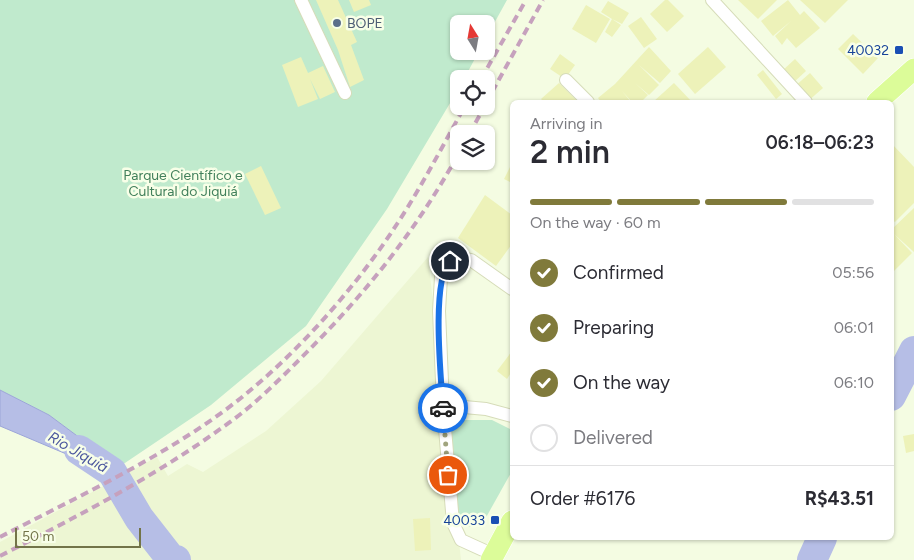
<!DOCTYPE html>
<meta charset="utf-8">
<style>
body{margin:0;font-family:Figtree,sans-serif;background:#f7f7f7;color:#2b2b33;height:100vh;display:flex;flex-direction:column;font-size:19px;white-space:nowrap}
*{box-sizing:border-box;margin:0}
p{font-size:16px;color:#7c7c81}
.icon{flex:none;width:28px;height:28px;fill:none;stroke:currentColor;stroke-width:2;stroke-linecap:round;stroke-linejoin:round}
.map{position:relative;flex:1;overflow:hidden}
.drawer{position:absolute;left:510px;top:100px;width:384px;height:440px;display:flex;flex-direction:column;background:#fff;border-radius:8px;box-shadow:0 1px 4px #0004}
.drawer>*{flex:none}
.needle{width:32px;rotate:349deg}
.controls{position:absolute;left:450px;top:15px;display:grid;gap:10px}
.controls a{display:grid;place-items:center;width:45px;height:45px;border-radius:8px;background:#fff;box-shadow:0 1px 4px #0004;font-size:25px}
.scale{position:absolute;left:15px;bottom:12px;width:126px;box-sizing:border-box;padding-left:5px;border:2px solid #727448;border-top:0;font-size:14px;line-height:18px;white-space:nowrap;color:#727448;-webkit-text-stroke:4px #f8ffe8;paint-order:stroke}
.pin{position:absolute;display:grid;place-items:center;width:42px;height:42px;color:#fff;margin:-21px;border:2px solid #fff;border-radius:50%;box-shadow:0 1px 5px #0007}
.courier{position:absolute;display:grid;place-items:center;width:50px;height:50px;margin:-25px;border:4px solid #1a73e8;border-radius:50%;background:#fff;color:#222;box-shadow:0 1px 6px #0007}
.overview em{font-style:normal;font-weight:600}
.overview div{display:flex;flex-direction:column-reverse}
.overview{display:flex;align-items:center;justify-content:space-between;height:85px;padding:0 20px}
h1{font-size:32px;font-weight:600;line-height:38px}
.bar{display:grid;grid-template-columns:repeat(4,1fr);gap:8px 5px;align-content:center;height:60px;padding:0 20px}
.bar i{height:6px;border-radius:4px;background:#e1e1e2}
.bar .selected{background:#807a3b}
.bar p{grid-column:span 4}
.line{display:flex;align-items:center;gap:12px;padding:0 20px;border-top:1px solid #e1e1e2}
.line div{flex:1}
ol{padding:0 20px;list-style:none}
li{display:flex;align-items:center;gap:15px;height:55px}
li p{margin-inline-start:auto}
li .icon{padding:5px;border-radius:50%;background:#807a3b;color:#fff;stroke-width:4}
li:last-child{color:#7c7c81}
li i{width:28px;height:28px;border:2px solid #e1e1e2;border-radius:50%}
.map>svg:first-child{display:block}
</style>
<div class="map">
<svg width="914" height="560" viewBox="0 0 914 560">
<rect width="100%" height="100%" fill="#f4fce2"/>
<!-- residential -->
<polygon fill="#edf6d3" points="428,257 461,560 0,560 0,542 157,457 168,476 187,464 203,472 266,431 321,381"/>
<!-- green -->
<g fill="#c0eacd">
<polygon points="0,0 507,0 486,38 486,24 459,24 459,51 479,51 464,79 459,79 459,88 387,209 306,326 211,405 119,467 49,415 0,390"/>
<polygon points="454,420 492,420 512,430 512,471 484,521 471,527 459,524 450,423"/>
</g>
<!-- water -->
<polygon fill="#b6bee6" stroke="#9ca5d8" points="0,390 49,415 119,467 107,476 64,453 0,426"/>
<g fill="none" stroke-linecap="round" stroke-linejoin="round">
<!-- river -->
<g stroke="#b6bee6" stroke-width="30">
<polyline points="891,396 914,351"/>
<polyline points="79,450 112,472 139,518 171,559 176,560"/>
<polyline points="812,560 822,538"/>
</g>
</g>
<!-- building -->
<g fill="#edf2b9">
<polygon points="316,0 338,0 357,42 351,45 364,80 350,87 338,50"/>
<polygon points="349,0 369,0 371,5 354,12"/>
<polygon points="665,0 668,0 684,16 667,32 650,14"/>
<polygon points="738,0 777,0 758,19"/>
<polygon points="788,0 800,15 804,11 820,28 796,48 787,38 782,45 775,36 791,21 773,36 761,21"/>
<polygon points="800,0 848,0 825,23"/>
<polygon points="608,1 629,13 622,24 612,19 621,25 612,37 605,32 612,19 601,12"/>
<polygon points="586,5 610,19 596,43 572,29"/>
<polygon points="641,17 657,39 644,48 628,26"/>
<polygon points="853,34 878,58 863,74 838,49"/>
<polygon points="649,47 671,71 660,83 639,65 659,85 649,95 635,83 648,95 641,102 632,102 622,91 631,102 601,102 598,98 615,84"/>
<polygon points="708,47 726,67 695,94 678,74"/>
<polygon points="560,54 575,65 565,79 550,69"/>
<polygon points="301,57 308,73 323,66 335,92 320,99 310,79 318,99 298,107 282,65"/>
<polygon points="795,59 806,71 793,83 782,71"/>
<polygon points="763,70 782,94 776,99 757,75"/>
<polygon points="810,73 823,88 807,102 794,87"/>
<polygon points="559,83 578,102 544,102 541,99"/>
<polygon points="674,83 692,102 653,102"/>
<polygon points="891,143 914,167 914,203 895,222 891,219"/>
<polygon points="512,163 512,183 504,179"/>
<polygon points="261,166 281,208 265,215 245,174"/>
<polygon points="485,195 512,215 512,244 496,266 458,238"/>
<polygon points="914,208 914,252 894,234 912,253 891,274 891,230"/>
<polygon points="512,351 512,371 507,379 497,371"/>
<polygon points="914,434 914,451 906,453 903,436"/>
<polygon points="430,518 431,550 415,551 413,519"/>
</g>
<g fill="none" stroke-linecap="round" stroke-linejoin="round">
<!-- minor casing -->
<g stroke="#d6dcb9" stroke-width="14">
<g id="minor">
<polyline points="301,0 345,93"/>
<polyline points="712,0 806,102"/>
<polyline points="566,80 588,102"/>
<polyline points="443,405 486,409 512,416"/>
<polyline points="494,555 461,540 453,523 443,405 439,311 441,277 444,266 450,261 462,258 471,260 512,289"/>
</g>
</g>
<!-- primary casing -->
<g stroke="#fff" stroke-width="22">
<g id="primary">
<polyline points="877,102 914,69"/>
<polyline points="491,560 512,521"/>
</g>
</g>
<!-- minor -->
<use href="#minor" stroke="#fff" stroke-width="12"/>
<!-- primary -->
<use href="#primary" stroke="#dcfc99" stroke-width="21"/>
<!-- rail -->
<g stroke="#c6a1bd" stroke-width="4" stroke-dasharray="8 5" stroke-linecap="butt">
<polyline points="481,79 526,0"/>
<polyline points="486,103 543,0"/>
<polyline points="469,134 485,106"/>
<path d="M0 537C81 495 177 451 247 393 303 347 358 284 397 224 422 186 443 145 465 106"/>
<path d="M0 556C76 517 154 477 223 427 251 408 276 383 300 359 365 294 414 234 459 153"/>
</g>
</g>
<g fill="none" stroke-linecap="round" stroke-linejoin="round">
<!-- done -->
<polyline stroke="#a0a47e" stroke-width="5" stroke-dasharray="0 9" points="443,408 448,475"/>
<!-- route -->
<path stroke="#1a73e8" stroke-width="6" d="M443 408C441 378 431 280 450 261"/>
</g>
<!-- markers -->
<circle fill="#5c6f8a" stroke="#f8ffe8" stroke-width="2" cx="337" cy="23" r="5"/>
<g fill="#1a4fb4" stroke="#f8ffe8" stroke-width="2">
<rect x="894" y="45" width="10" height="10" rx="2.5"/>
<rect x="490" y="515" width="10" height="10" rx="2.5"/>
</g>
<g text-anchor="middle" stroke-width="5" stroke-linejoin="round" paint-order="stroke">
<!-- service labels -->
<g font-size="14" fill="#4e5e75" stroke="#f8ffe8" text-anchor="start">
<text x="347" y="28">BOPE</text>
</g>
<!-- transit labels -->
<g font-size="14" fill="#164399" stroke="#f8ffe8" text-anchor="end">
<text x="889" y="55">40032</text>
<text x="485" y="525">40033</text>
</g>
<!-- park labels -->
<g font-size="14" fill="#42805b" stroke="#f8ffe8">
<text x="183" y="180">Parque Científico e<tspan x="183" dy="16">Cultural do Jiquiá</tspan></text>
</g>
<!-- water labels -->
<g font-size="15" font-style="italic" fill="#4a569d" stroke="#f8ffe8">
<text transform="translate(78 452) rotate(30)" y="5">Rio Jiquiá</text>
</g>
</g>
</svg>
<div class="controls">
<a><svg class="needle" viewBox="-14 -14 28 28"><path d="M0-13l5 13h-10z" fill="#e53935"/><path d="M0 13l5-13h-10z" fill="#7c7c81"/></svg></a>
<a><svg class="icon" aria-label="locate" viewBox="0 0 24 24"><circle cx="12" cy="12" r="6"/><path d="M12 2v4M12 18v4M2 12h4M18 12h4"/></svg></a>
<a><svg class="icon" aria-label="layers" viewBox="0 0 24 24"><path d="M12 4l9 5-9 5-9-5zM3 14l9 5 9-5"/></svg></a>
</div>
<div class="scale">50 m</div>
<div class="pin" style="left:448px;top:475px;background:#ea580c"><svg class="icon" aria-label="bag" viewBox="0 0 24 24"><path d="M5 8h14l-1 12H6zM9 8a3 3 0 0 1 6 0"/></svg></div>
<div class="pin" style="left:450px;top:261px;background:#1f2937"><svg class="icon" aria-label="home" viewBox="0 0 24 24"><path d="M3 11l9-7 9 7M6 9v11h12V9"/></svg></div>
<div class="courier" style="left:443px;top:408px"><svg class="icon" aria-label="car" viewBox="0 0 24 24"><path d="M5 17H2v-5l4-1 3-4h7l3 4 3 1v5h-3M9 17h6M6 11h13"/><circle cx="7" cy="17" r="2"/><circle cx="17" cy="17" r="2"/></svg></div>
<section class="drawer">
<div class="overview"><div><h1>2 min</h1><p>Arriving in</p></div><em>06:18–06:23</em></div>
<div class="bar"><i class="selected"></i><i class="selected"></i><i class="selected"></i><i></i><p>On the way · 60 m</p></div>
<ol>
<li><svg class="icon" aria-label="check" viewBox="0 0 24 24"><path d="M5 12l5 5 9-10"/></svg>Confirmed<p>05:56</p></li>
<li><svg class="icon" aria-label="check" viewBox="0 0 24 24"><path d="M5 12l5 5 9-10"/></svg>Preparing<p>06:01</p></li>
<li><svg class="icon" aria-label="check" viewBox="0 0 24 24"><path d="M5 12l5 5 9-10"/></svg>On the way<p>06:10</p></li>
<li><i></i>Delivered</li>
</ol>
<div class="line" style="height:65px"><div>Order #6176</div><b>R$43.51</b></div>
</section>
</div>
